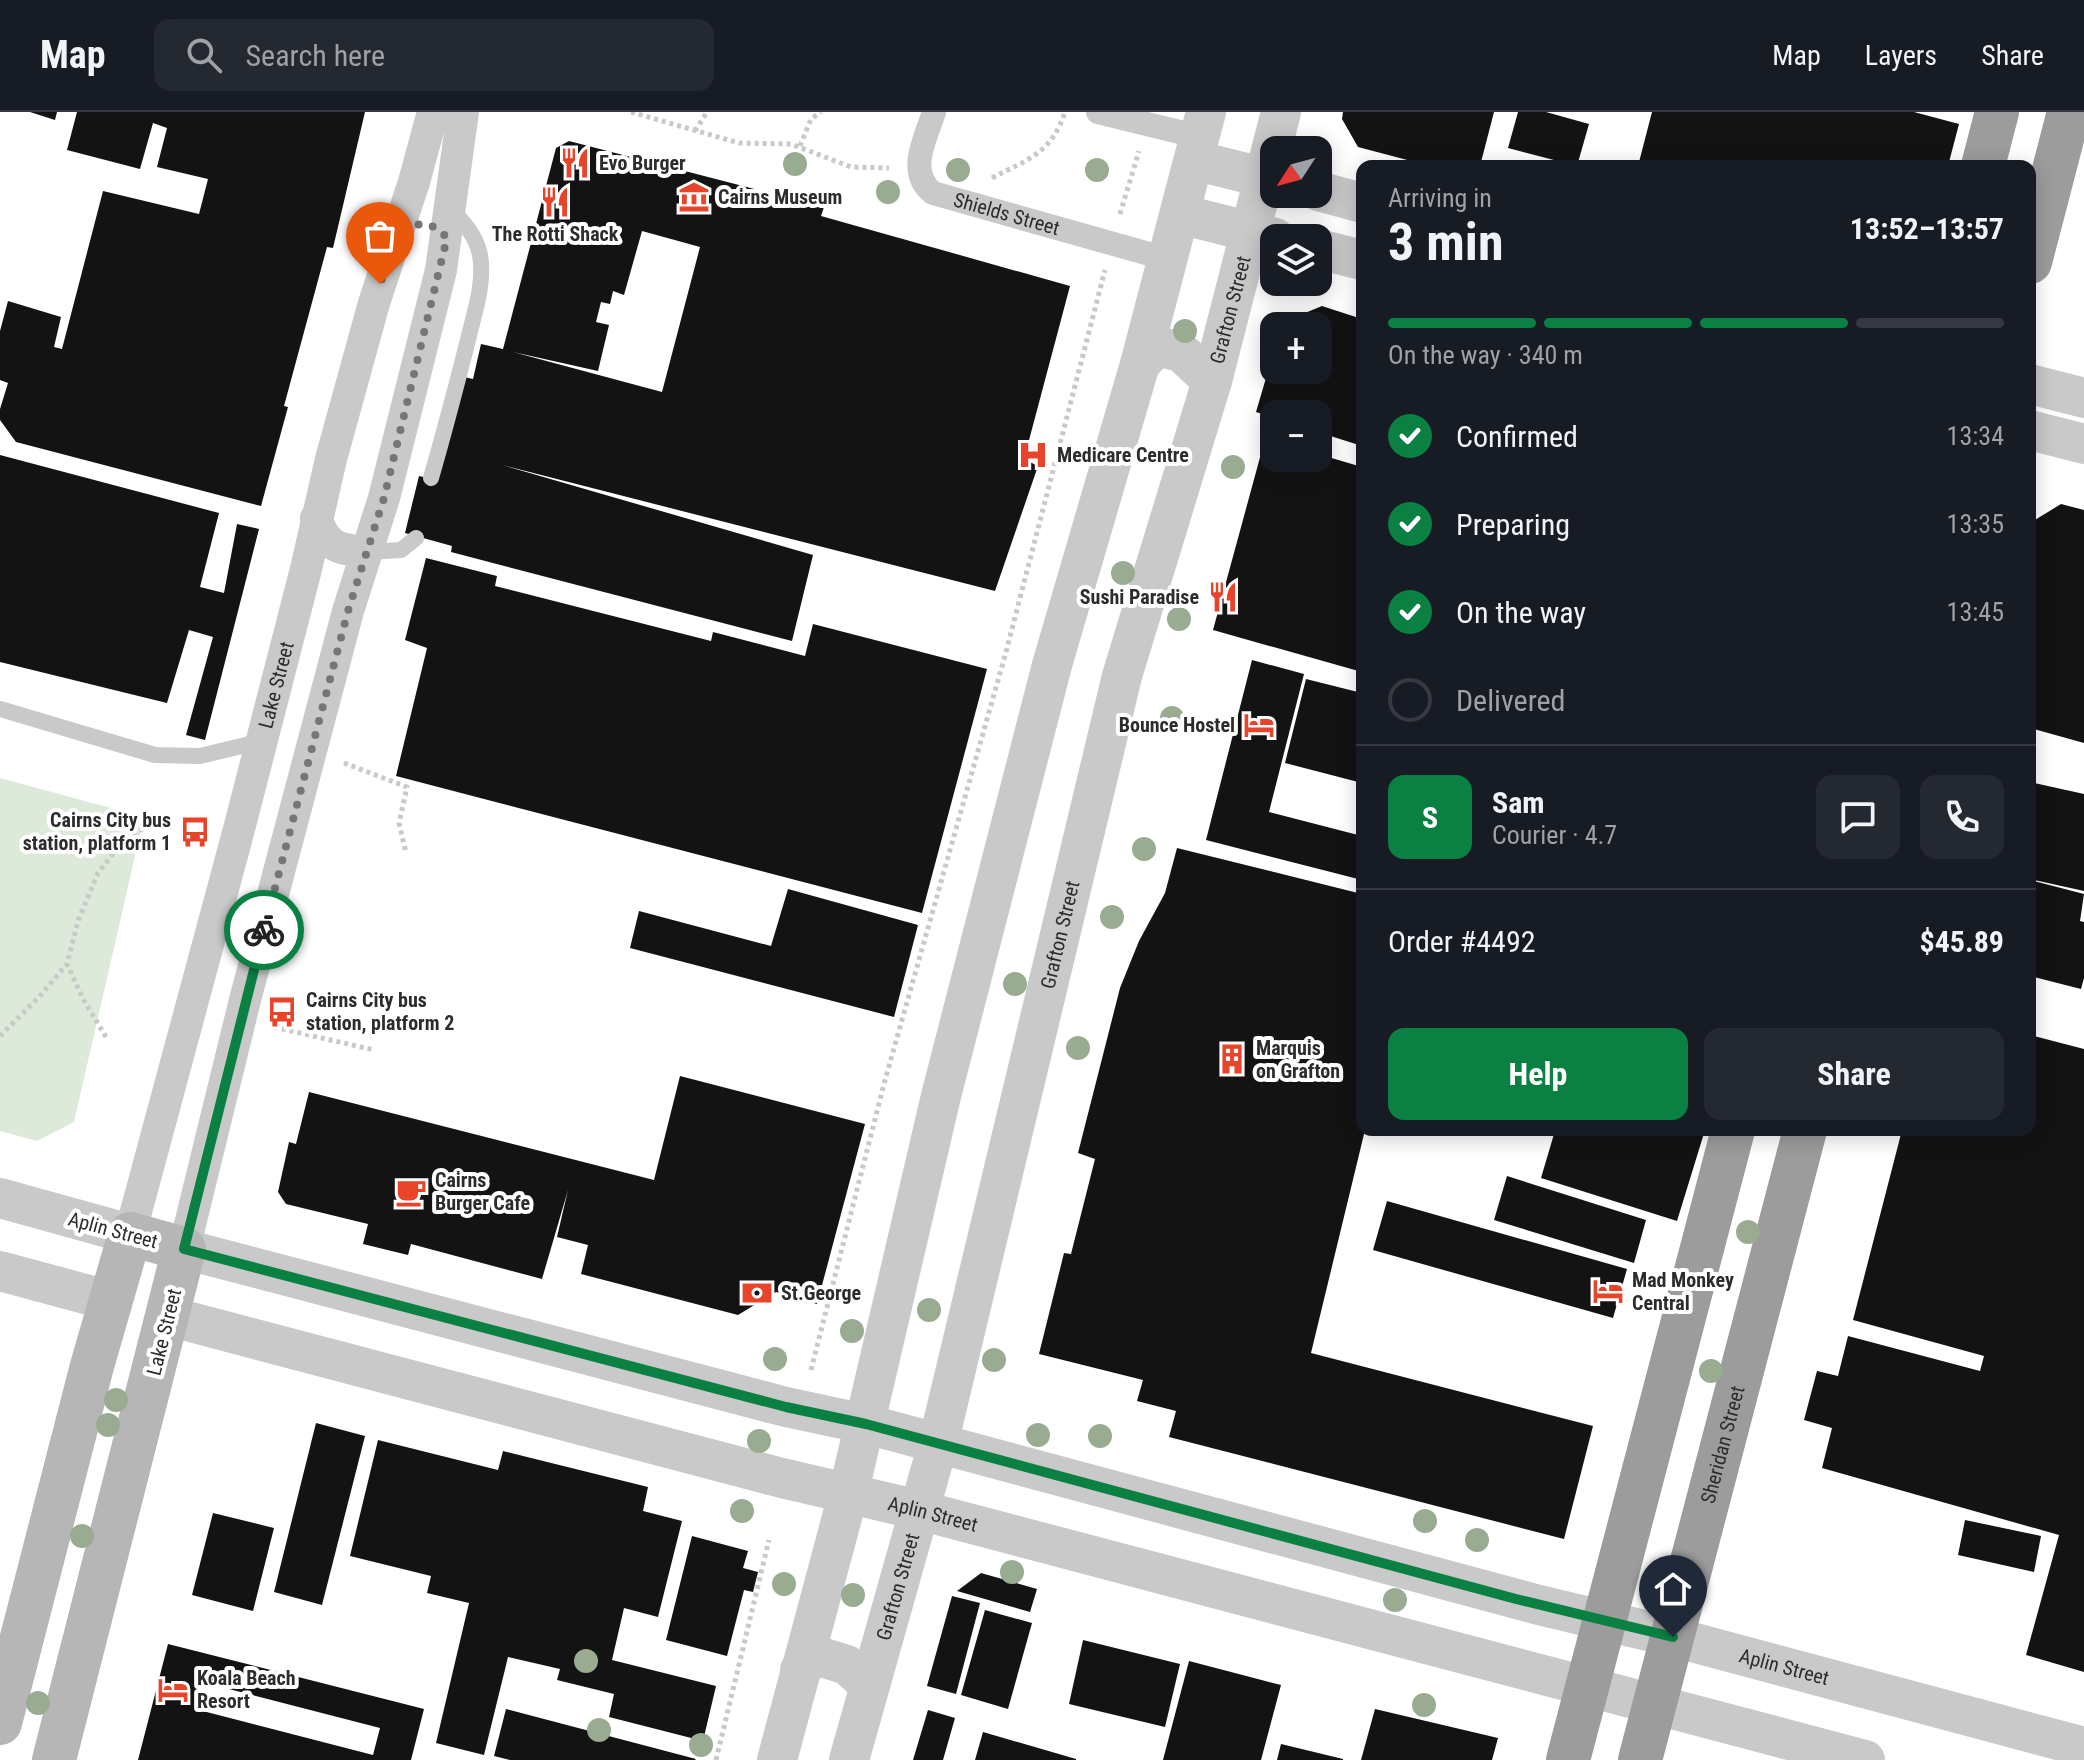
<!DOCTYPE html>
<meta charset="utf-8">
<style>
body{margin:0;font-family:"Roboto Condensed",sans-serif;background:#242831;color:#f1f3f6;height:100vh;display:flex;flex-direction:column;font-size:30px;white-space:nowrap}
*{box-sizing:border-box;margin:0}
p{font-size:26px;color:#9ea1a6}
.icon{flex:none;width:44px;height:44px;fill:none;stroke:currentColor;stroke-width:2;stroke-linecap:round;stroke-linejoin:round}
.map{position:relative;flex:1;overflow:hidden}
.drawer{position:absolute;left:1356px;top:48px;width:680px;height:976px;display:flex;flex-direction:column;background:#171b24;border-radius:16px;box-shadow:0 4px 20px #0003}
.drawer>*{flex:none}
.needle{width:52px;rotate:234deg}
.fabs{position:absolute;left:1260px;top:24px;display:grid;gap:16px}
.fabs a{display:grid;place-items:center;width:72px;height:72px;border-radius:16px;background:#171b24;box-shadow:0 4px 20px #0003;font-size:40px}
.pin{position:absolute;display:grid;place-items:center;width:68px;height:68px;color:#fff;margin:-82px -34px;border-radius:50% 50% 50% 0;rotate:-45deg;box-shadow:0 0 8px #0007}
.pin .icon{rotate:45deg}
.courier{position:absolute;display:grid;place-items:center;width:80px;height:80px;margin:-40px;border:6px solid #0b8043;border-radius:50%;background:#fff;color:#222;box-shadow:0 2px 10px #0007}
.summary em{font-style:normal;font-weight:700}
.summary div{display:flex;flex-direction:column-reverse}
.summary{display:flex;align-items:center;justify-content:space-between;height:136px;padding:0 32px}
h1{font-size:52px;font-weight:700;line-height:60px}
.bar{display:grid;grid-template-columns:repeat(4,1fr);gap:12px 8px;align-content:center;height:96px;padding:0 32px}
.bar i{height:10px;border-radius:6px;background:#363941}
.bar .selected{background:#0b8043}
.bar p{grid-column:span 4}
.line{display:flex;align-items:center;gap:20px;padding:0 32px;border-top:2px solid #363941}
.line div{flex:1}
.round{display:grid;place-items:center;flex:none;width:84px;height:84px;border-radius:16px;background:#242831}
ol{padding:0 32px;list-style:none}
li{display:flex;align-items:center;gap:24px;height:88px}
li p{margin-inline-start:auto}
li .icon{padding:8px;border-radius:50%;background:#0b8043;color:#fff;stroke-width:4}
li:last-child{color:#9ea1a6}
li i{width:44px;height:44px;border:4px solid #363941;border-radius:50%}
.action{display:flex;gap:16px;margin-top:auto;padding:16px 32px}
.action a{flex:1;height:92px;border-radius:16px;background:#0b8043;color:#fff;font-size:32px;font-weight:700;line-height:92px;text-align:center}
.action a+a{background:#242831;color:#f1f3f6}
header{display:flex;align-items:center;gap:48px;box-sizing:border-box;height:112px;padding:0 40px;background:#171b24;border-bottom:2px solid #363941}
header strong{font-size:38px}
nav{display:flex;gap:44px;margin-inline-start:auto;font-size:28px}
.search{width:560px;height:72px;background:#242831;display:flex;align-items:center;gap:20px;box-sizing:border-box;padding:0 28px;border-radius:16px;color:#9ea1a6;font-size:30px}
.map>svg:first-child{display:block}
</style>
<header>
<strong>Map</strong>
<div class="search"><svg class="icon" aria-label="search" viewBox="0 0 24 24"><circle cx="10" cy="10" r="6"/><path d="M15 15l6 6"/></svg>Search here</div>
<nav><a>Map</a><a>Layers</a><a>Share</a></nav>
</header>
<div class="map">
<svg width="2084" height="1648" viewBox="0 0 2084 1648">
<rect width="100%" height="100%" fill="#fff"/>
<!-- green -->
<polygon fill="#deead9" points="0,666 144,705 74,1010 37,1029 0,1019"/>
<!-- building -->
<g fill="#131313" fill-rule="evenodd">
<polygon points="30,0 57,0 55,8"/>
<polygon points="77,0 365,0 333,136 327,135 284,294 288,295 261,394 16,330 0,308 0,297 8,271 0,268 0,219 8,189 61,205 54,235 62,237 103,79 199,102 208,67 157,55 167,16 153,11 140,57 67,38"/>
<polygon points="1343,0 1494,0 1480,54 1430,54 1358,35 1342,7"/>
<polygon points="1518,0 1546,0 1589,12 1577,54 1508,36"/>
<polygon points="1652,0 1914,0 1959,12 1948,54 1638,54"/>
<path d="M569 29 824 95 821 104 1070 174 1024 347 1038 354 995 479 502 353 813 443 792 529 451 440 452 434 405 421 419 364 437 368 464 265 473 267 481 232 503 237 556 36ZM642 119 700 135 662 280 513 240 598 259 609 213 596 210 601 190 610 192 613 179 624 183Z"/>
<polygon points="1322,194 1362,207 1362,334 1318,320 1318,302 1274,302 1274,306 1256,300 1273,242 1274,258 1318,258 1318,214 1282,214 1283,210"/>
<polygon points="1265,327 1274,330 1274,346 1318,346 1318,342 1362,355 1362,560 1213,518"/>
<polygon points="0,343 219,401 200,475 224,481 237,412 259,417 205,628 186,623 213,525 189,518 167,591 0,550"/>
<polygon points="2061,392 2084,398 2084,631 2030,616 2030,411"/>
<polygon points="426,446 497,464 495,474 711,529 713,520 805,544 813,512 987,557 922,801 396,664 427,536 405,528"/>
<polygon points="1252,548 1304,562 1269,700 1362,724 1362,768 1206,728"/>
<polygon points="1306,567 1362,581 1362,671 1285,651"/>
<polygon points="2030,670 2084,682 2084,779 2030,767"/>
<polygon points="1177,736 1362,782 1362,1018 1365,1018 1311,1241 1593,1314 1564,1427 1169,1325 1176,1299 1137,1289 1143,1268 1039,1242 1064,1141 1071,1142 1095,1047 1078,1041 1120,876 1139,829 1165,781"/>
<polygon points="2030,768 2084,782 2080,809 2084,810 2084,866 2081,877 2030,864"/>
<polygon points="788,777 918,813 894,905 630,836 639,799 771,834"/>
<polygon points="2030,923 2084,937 2084,1560 2026,1543 2059,1423 1822,1356 1832,1316 1804,1308 1817,1259 1838,1264 1848,1224 1980,1259 1984,1244 1853,1208 1902,1018 2030,1018"/>
<polygon points="680,964 865,1012 817,1192 776,1180 738,1203 581,1162 588,1133 557,1125 568,1078 542,1167 411,1132 408,1143 363,1132 368,1112 286,1092 278,1080 289,1030 296,1032 309,980 654,1068"/>
<polygon points="1545,1018 1705,1018 1677,1109 1541,1066 1554,1022"/>
<polygon points="1507,1064 1646,1108 1634,1151 1494,1108"/>
<polygon points="1387,1089 1627,1157 1613,1206 1373,1138"/>
<polygon points="316,1311 365,1324 322,1493 274,1480"/>
<polygon points="378,1328 498,1358 503,1339 648,1375 643,1399 682,1409 658,1505 624,1496 612,1548 716,1574 703,1629 609,1605 614,1582 557,1568 560,1557 508,1545 484,1643 436,1631 469,1491 427,1481 431,1464 350,1444"/>
<polygon points="213,1401 274,1416 253,1499 192,1483"/>
<polygon points="1965,1408 2041,1424 2034,1460 1958,1443"/>
<polygon points="692,1424 748,1439 743,1456 758,1460 753,1480 744,1478 727,1544 666,1528"/>
<polygon points="981,1461 1037,1477 1030,1500 957,1479"/>
<polygon points="952,1484 980,1491 956,1582 927,1574"/>
<polygon points="985,1498 1032,1511 1008,1597 961,1583"/>
<polygon points="1083,1528 1180,1552 1165,1615 1069,1592"/>
<path d="M168 1532 424 1597 411 1648H138ZM202 1570 380 1616 373 1643 195 1597Z"/>
<polygon points="1189,1549 1281,1573 1261,1648 1163,1648"/>
<polygon points="506,1597 696,1647 695,1648 510,1648 494,1644"/>
<polygon points="1375,1597 1498,1626 1492,1648 1361,1648"/>
<polygon points="928,1598 955,1606 943,1648 913,1648"/>
<polygon points="983,1620 1076,1647 1076,1648 975,1648"/>
<polygon points="1281,1632 1343,1647 1343,1648 1277,1648"/>
</g>
<g fill="none" stroke-linecap="round" stroke-linejoin="round">
<!-- path -->
<g stroke="#c9c9c9" stroke-width="5" stroke-dasharray="4 4" stroke-linecap="butt">
<polyline points="631,0 739,31 791,32 851,55 889,56"/>
<polyline points="695,19 707,0"/>
<polyline points="800,34 811,7 821,0"/>
<path d="M992 66C1028 47 1051 42 1065 0"/>
<polyline points="1120,102 1139,39"/>
<polyline points="344,651 407,675 399,711 406,741"/>
<polyline points="274,915 374,938"/>
<polyline points="0,924 39,885 67,852"/>
<polyline points="106,925 83,887 67,852 78,809 98,761 127,724 158,710"/>
<polyline points="811,1258 885,968 1006,540 1105,158"/>
<polyline points="716,1648 769,1428"/>
</g>
<!-- service -->
<g stroke="#c9c9c9" stroke-width="16">
<path d="M431 366C444 321 456 275 468 228 474 201 485 172 480 143 476 123 464 111 451 97"/>
<polyline points="367,440 401,438 416,426"/>
<polyline points="0,597 155,643 200,644 262,629"/>
</g>
<!-- pedestrian -->
<g stroke="#c9c9c9" stroke-width="24">
<path id="s1" d="M934 0C926 26 906 60 933 81L1167 147"/>
<polyline points="1098,0 1200,25"/>
</g>
<!-- minor -->
<g stroke="#c9c9c9" stroke-width="32">
<path d="M316 406C327 436 338 437 367 440"/>
<path id="s2" d="M130 1122 238 721 306 457 331 347 374 191 414 70 433 0"/>
<polyline points="184,1137 245,888 348,499 384,386 441,158 463,0"/>
</g>
<!-- tertiary -->
<g stroke="#c9c9c9" stroke-width="40">
<polyline points="1194,48 1274,68"/>
<polyline points="1318,79 1362,91"/>
<polyline points="1180,102 1275,126"/>
<polyline points="1318,137 1362,148"/>
<polyline points="1140,252 1157,234 1181,240 1212,269"/>
<polyline points="2030,272 2084,286"/>
<polyline points="2030,318 2084,332"/>
<polyline points="0,1086 130,1122"/>
<path id="s3" d="M184 1137 786 1295 866 1312 1539 1493 1673 1525 2084 1635"/>
<polyline points="0,1159 111,1189"/>
<path id="s4" d="M168 1204 782 1366 919 1398 1865 1648"/>
<polyline points="800,1558 815,1543 847,1553 868,1572"/>
<polyline points="777,1648 848,1383 941,984 1052,553 1140,252 1206,0"/>
<path id="s5" d="M849 1648 938 1332 1122 564 1212 269 1281 0"/>
</g>
<!-- secondary -->
<polyline stroke="#b6b6b6" stroke-width="44" points="0,1611 92,1254 130,1122 184,1137 54,1648"/>
<!-- trunk -->
<g stroke="#9c9c9c" stroke-width="44">
<polyline points="1983,54 1997,0"/>
<polyline points="2030,150 2069,0"/>
<polyline points="1568,1648 1733,1018"/>
<path id="s6" d="M1640 1648 1805 1018"/>
</g>
</g>
<!-- trees -->
<g fill="#99ac92">
<circle cx="795" cy="52" r="12"/>
<circle cx="958" cy="58" r="12"/>
<circle cx="1097" cy="58" r="12"/>
<circle cx="888" cy="80" r="12"/>
<circle cx="1185" cy="219" r="12"/>
<circle cx="1233" cy="355" r="12"/>
<circle cx="1123" cy="461" r="12"/>
<circle cx="1179" cy="507" r="12"/>
<circle cx="1172" cy="606" r="12"/>
<circle cx="1144" cy="737" r="12"/>
<circle cx="1112" cy="805" r="12"/>
<circle cx="1015" cy="872" r="12"/>
<circle cx="1078" cy="936" r="12"/>
<circle cx="1748" cy="1120" r="12"/>
<circle cx="929" cy="1198" r="12"/>
<circle cx="852" cy="1219" r="12"/>
<circle cx="775" cy="1247" r="12"/>
<circle cx="994" cy="1248" r="12"/>
<circle cx="1711" cy="1259" r="12"/>
<circle cx="116" cy="1288" r="12"/>
<circle cx="108" cy="1313" r="12"/>
<circle cx="1038" cy="1323" r="12"/>
<circle cx="1100" cy="1324" r="12"/>
<circle cx="759" cy="1329" r="12"/>
<circle cx="742" cy="1399" r="12"/>
<circle cx="1425" cy="1409" r="12"/>
<circle cx="82" cy="1424" r="12"/>
<circle cx="1477" cy="1428" r="12"/>
<circle cx="1012" cy="1460" r="12"/>
<circle cx="784" cy="1472" r="12"/>
<circle cx="853" cy="1483" r="12"/>
<circle cx="1395" cy="1488" r="12"/>
<circle cx="586" cy="1549" r="12"/>
<circle cx="38" cy="1591" r="12"/>
<circle cx="1424" cy="1593" r="12"/>
<circle cx="599" cy="1618" r="12"/>
<circle cx="701" cy="1633" r="12"/>
</g>
<g fill="none" stroke-linecap="round" stroke-linejoin="round">
<!-- done -->
<path stroke="#767676" stroke-width="8" stroke-dasharray="0 14.4" d="M264 818 348 499 384 386 447 126C433 109 417 109 398 120L380 172"/>
<!-- route -->
<polyline stroke="#0b8043" stroke-width="10" points="264,818 184,1137 786,1295 866,1312 1516,1487 1673,1525"/>
</g>
<!-- icons -->
<defs>
<g id="restaurant-bare" transform="scale(2.4)"><path d="M-5-6h1v4h1v-4h1v4h1v-4h1v5L-1.5 .5V6h-2V.5L-5-1ZM5-6V6H3V1.5H1.5Q1.5-4 5-6Z" fill="#e7442a" stroke="#fff" stroke-width="2.5" paint-order="stroke"/></g>
<g id="museum-bare" transform="scale(2.4)"><path d="M0-6L6-3V-2H-6V-3ZM-5-1h2V3h-2ZM-1-1h2V3h-2ZM3-1h2V3H3ZM-6 4H6V6H-6Z" fill="#e7442a" stroke="#fff" stroke-width="2.5" paint-order="stroke"/></g>
<g id="hospital-bare" transform="scale(2.4)"><path d="M-5-5h3v3.5h4V-5h3V5h-3V1.5h-4V5h-3Z" fill="#e7442a" stroke="#fff" stroke-width="2.5" paint-order="stroke"/></g>
<g id="hotel-bare" transform="scale(2.4)"><path d="M-6-4.5h1.5V1H6V5H4.5V3h-9V5H-6ZM-4 0a1.8 1.8 0 1 1 3.6 0ZM.5 0V-2.5h3Q6-2.5 6 0Z" fill="#e7442a" stroke="#fff" stroke-width="2.5" paint-order="stroke"/></g>
<g id="bus-bare" transform="scale(2.4)"><path d="M-5-6H5V4H4V6H2V4H-2V6H-4V4H-5ZM-3.5-4V0h7V-4ZM-3.5 1.2v1.5H-2V1.2ZM2 1.2v1.5H3.5V1.2Z" fill="#e7442a" stroke="#fff" stroke-width="2.5" paint-order="stroke"/></g>
<g id="building-bare" transform="scale(2.4)"><path d="M-4-6H4V6H1V3H-1V6H-4ZM-2.5-4.3h1.7v1.8h-1.7ZM.8-4.3h1.7v1.8H.8ZM-2.5-1h1.7V.8h-1.7ZM.8-1h1.7V.8H.8Z" fill="#e7442a" stroke="#fff" stroke-width="2.5" paint-order="stroke"/></g>
<g id="cafe-bare" transform="scale(2.4)"><path d="M-5.5-4.5H6V0H3Q3 3.5 0 3.5H-2.5Q-5.5 3.5-5.5 0ZM3-3.2v2h1.7v-2ZM-6 4.5H4V6H-6Z" fill="#e7442a" stroke="#fff" stroke-width="2.5" paint-order="stroke"/></g>
<g id="bank-bare" transform="scale(2.4)"><path d="M-6-4H6V4H-6ZM0-2.3a2.3 2.3 0 1 0 0 4.6a2.3 2.3 0 1 0 0-4.6Z" fill="#e7442a" stroke="#fff" stroke-width="2.5" paint-order="stroke"/></g>
</defs>
<g fill-rule="evenodd">
<use href="#restaurant-bare" x="575" y="51"/>
<use href="#museum-bare" x="694" y="85"/>
<use href="#restaurant-bare" x="555" y="90"/>
<use href="#hospital-bare" x="1033" y="343"/>
<use href="#restaurant-bare" x="1223" y="485"/>
<use href="#hotel-bare" x="1259" y="613"/>
<use href="#bus-bare" x="195" y="720"/>
<use href="#bus-bare" x="282" y="900"/>
<use href="#building-bare" x="1232" y="947"/>
<use href="#cafe-bare" x="411" y="1080"/>
<use href="#hotel-bare" x="1608" y="1179"/>
<use href="#bank-bare" x="757" y="1181"/>
<use href="#hotel-bare" x="173" y="1578"/>
</g>
<g text-anchor="middle" stroke-width="8" stroke-linejoin="round" paint-order="stroke">
<!-- poi labels -->
<g font-size="20" font-weight="bold" fill="#2c2c2c" stroke="#fff" text-anchor="start">
<text x="599" y="58">Evo Burger</text>
<text x="718" y="92">Cairns Museum</text>
<text x="555" y="129" text-anchor="middle">The Rotti Shack</text>
<text x="1057" y="350">Medicare Centre</text>
<text x="1199" y="492" text-anchor="end">Sushi Paradise</text>
<text x="1235" y="620" text-anchor="end">Bounce Hostel</text>
<text x="171" y="715" text-anchor="end">Cairns City bus<tspan x="171" dy="23">station, platform 1</tspan></text>
<text x="306" y="895">Cairns City bus<tspan x="306" dy="23">station, platform 2</tspan></text>
<text x="1256" y="943">Marquis<tspan x="1256" dy="23">on Grafton</tspan></text>
<text x="435" y="1075">Cairns<tspan x="435" dy="23">Burger Cafe</tspan></text>
<text x="1632" y="1175">Mad Monkey<tspan x="1632" dy="23">Central</tspan></text>
<text x="781" y="1188">St.George</text>
<text x="197" y="1573">Koala Beach<tspan x="197" dy="23">Resort</tspan></text>
</g>
<!-- street labels -->
<g font-size="20" fill="#2c2c2c" stroke="#fff">
<text dy="7" stroke="none"><textPath href="#s1" startOffset="164">Shields Street</textPath></text>
<text dy="7" stroke="none"><textPath href="#s5" startOffset="1500">Grafton Street</textPath></text>
<text dy="7" stroke="none"><textPath href="#s2" startOffset="568">Lake Street</textPath></text>
<text dy="7" stroke="none"><textPath href="#s5" startOffset="852">Grafton Street</textPath></text>
<text transform="translate(113 1118) rotate(15)" y="7">Aplin Street</text>
<text transform="translate(164 1220) rotate(-76)" y="7">Lake Street</text>
<text dy="7" stroke="none"><textPath href="#s6" startOffset="326">Sheridan Street</textPath></text>
<text dy="7" stroke="none"><textPath href="#s4" startOffset="790">Aplin Street</textPath></text>
<text dy="7" stroke="none"><textPath href="#s5" startOffset="180">Grafton Street</textPath></text>
<text dy="7" stroke="none"><textPath href="#s3" startOffset="1654">Aplin Street</textPath></text>
</g>
</g>
</svg>
<div class="fabs">
<a><svg class="needle" viewBox="-14 -14 28 28"><path d="M0-13l5 13h-10z" fill="#e53935"/><path d="M0 13l5-13h-10z" fill="#9ea1a6"/></svg></a>
<a><svg class="icon" aria-label="layers" viewBox="0 0 24 24"><path d="M12 4l9 5-9 5-9-5zM3 14l9 5 9-5"/></svg></a>
<a>+</a>
<a>−</a>
</div>
<div class="pin" style="left:380px;top:172px;background:#ea580c"><svg class="icon" aria-label="bag" viewBox="0 0 24 24"><path d="M5 8h14l-1 12H6zM9 8a3 3 0 0 1 6 0"/></svg></div>
<div class="pin" style="left:1673px;top:1525px;background:#1f2937"><svg class="icon" aria-label="home" viewBox="0 0 24 24"><path d="M3 11l9-7 9 7M6 9v11h12V9"/></svg></div>
<div class="courier" style="left:264px;top:818px"><svg class="icon" aria-label="bike" viewBox="0 0 24 24"><circle cx="6" cy="16" r="4"/><circle cx="18" cy="16" r="4"/><path d="M6 16l4-8h5l3 8M10 8l3 8H6M13 5h3"/></svg></div>
<section class="drawer">
<div class="summary"><div><h1>3 min</h1><p>Arriving in</p></div><em>13:52–13:57</em></div>
<div class="bar"><i class="selected"></i><i class="selected"></i><i class="selected"></i><i></i><p>On the way · 340 m</p></div>
<ol>
<li><svg class="icon" aria-label="check" viewBox="0 0 24 24"><path d="M5 12l5 5 9-10"/></svg>Confirmed<p>13:34</p></li>
<li><svg class="icon" aria-label="check" viewBox="0 0 24 24"><path d="M5 12l5 5 9-10"/></svg>Preparing<p>13:35</p></li>
<li><svg class="icon" aria-label="check" viewBox="0 0 24 24"><path d="M5 12l5 5 9-10"/></svg>On the way<p>13:45</p></li>
<li><i></i>Delivered</li>
</ol>
<div class="line" style="height:144px"><b class="round" style="background:#0b8043;color:#fff">S</b><div><b>Sam</b><p>Courier · 4.7</p></div><a class="round"><svg class="icon" aria-label="chat" viewBox="0 0 24 24"><path d="M4 5h16v11H9l-5 4z"/></svg></a><a class="round"><svg class="icon" aria-label="phone" viewBox="0 0 24 24"><path d="M5 4h4l2 5-3 2q2 4 5 5l2-3 5 2v4C11 20 4 13 5 4z"/></svg></a></div>
<div class="line" style="height:104px"><div>Order #4492</div><b>$45.89</b></div>
<div class="action"><a>Help</a><a>Share</a></div>
</section>
</div>
